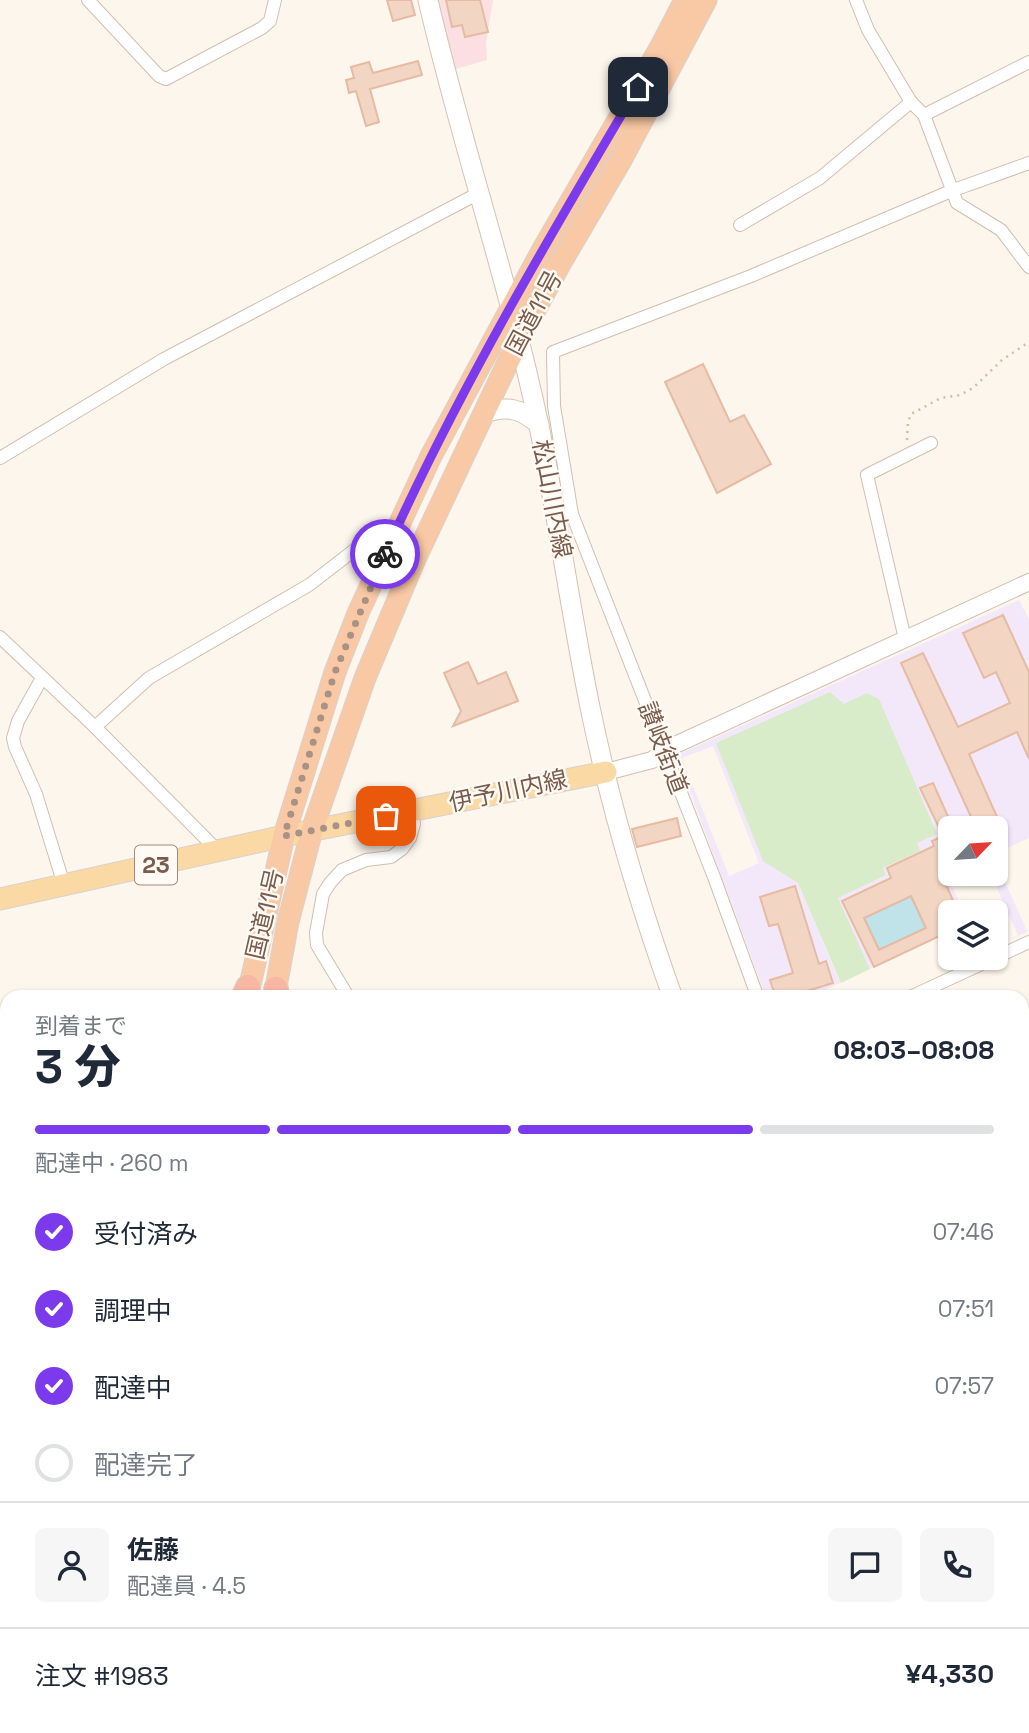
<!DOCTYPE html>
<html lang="ja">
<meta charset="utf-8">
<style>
body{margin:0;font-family:"Space Grotesk","Noto Sans JP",sans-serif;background:#f6f6f7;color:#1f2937;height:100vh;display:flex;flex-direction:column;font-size:26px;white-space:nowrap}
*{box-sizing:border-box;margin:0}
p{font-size:23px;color:#747a83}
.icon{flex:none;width:38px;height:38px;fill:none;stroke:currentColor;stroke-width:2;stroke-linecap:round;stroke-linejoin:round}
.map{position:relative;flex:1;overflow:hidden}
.sheet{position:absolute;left:0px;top:990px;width:1029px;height:744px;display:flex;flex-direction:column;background:#fff;border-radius:21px 21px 0 0;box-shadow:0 2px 5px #0004}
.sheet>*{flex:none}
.needle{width:46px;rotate:65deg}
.fabs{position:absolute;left:938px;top:816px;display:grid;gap:14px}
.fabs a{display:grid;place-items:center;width:70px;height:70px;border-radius:10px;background:#fff;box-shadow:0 2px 5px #0004;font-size:35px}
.pin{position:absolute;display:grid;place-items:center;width:60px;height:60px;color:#fff;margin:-30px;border-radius:14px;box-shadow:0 4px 10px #0006}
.courier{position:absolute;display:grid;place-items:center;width:70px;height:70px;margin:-35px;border:5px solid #7c3aed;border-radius:50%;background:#fff;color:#222;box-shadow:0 2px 9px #0007}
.head em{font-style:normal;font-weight:800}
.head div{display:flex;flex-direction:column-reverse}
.head{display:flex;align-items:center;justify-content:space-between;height:119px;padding:0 35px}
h1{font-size:46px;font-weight:800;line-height:52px}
.bar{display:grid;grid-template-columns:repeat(4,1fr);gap:10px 7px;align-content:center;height:84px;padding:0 35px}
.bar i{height:9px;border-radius:5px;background:#e0e1e3}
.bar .current{background:#7c3aed}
.bar p{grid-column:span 4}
.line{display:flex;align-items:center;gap:18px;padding:0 35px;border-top:2px solid #e0e1e3}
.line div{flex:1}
.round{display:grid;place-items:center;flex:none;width:74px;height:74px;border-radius:10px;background:#f6f6f7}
ol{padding:0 35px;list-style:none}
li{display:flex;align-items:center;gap:21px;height:77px}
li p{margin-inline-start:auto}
li .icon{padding:7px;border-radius:50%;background:#7c3aed;color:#fff;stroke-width:4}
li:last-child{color:#747a83}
li i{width:38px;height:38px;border:4px solid #e0e1e3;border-radius:50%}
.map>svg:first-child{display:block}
</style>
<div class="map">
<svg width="1029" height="1733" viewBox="0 0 1029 1733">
<rect width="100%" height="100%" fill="#fdf6ec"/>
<!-- education -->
<g fill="#f3e8fa" fill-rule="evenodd">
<path d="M1019 600 1029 619V672L1003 615 985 678 996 672 1010 703 958 727 923 653 901 663 976 828H950V833L932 841 949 878 959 873H967L950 881 963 912H958L933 859 887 868 891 878 842 901 874 967 950 931 810 997H784L833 982 827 961 819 964 795 886 760 897 769 926 778 924 793 973 771 980 776 997H766L678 759 679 754ZM713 746 759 863 729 876 682 758ZM932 783 947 814 935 819 920 789ZM916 843 920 851 883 868 886 875 837 898 870 969 840 982 798 883Z"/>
<polygon points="1017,732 1029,759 1029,838 996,853 996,842 1007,837 969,754"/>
<polygon points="996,861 1027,931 1029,931 1000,944 996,933 1001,944 1018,935 990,873 996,873"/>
</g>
<!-- medical -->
<polygon fill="#fbdfe3" points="435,0 446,0 452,27 462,25 466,37 488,32 480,0 493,0 486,43 487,60 453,70"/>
<!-- green -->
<polygon fill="#d8ecc9" points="830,692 844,704 867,693 879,699 937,834 917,843 920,851 883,868 886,875 838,898 870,969 841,983 798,883 763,861 716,743"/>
<!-- water -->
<polygon fill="#bfe3e8" stroke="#a5d3da" stroke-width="2" points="911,896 926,928 879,950 864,918"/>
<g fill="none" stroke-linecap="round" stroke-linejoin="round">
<!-- river -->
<g stroke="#bfe3e8" stroke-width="24">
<polyline points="1022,1342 1029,1346"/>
<polyline points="0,1475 7,1473"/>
</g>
</g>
<!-- building -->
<g fill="#f3d5c3" stroke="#e6bba3" stroke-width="2" fill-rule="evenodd">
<polygon points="387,0 411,0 415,15 393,21"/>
<polygon points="446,0 480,0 488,32 465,37 462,25 452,27"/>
<polygon points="418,61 422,75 370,89 379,122 366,126 356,91 349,93 346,80 354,78 351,67 369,62 373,73"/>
<polygon points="703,364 730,422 744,415 771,464 717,493 665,382"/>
<polygon points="1003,615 1029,672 1029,759 1017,732 969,754 1002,828 976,828 901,663 923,653 958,727 1010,703 996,672 984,678 963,633"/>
<polygon points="468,662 478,684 506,672 518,701 453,726 461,711 444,673"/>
<path d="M933 783 950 821V877L944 880 958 912H950V931L874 967 842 901 891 878 887 868 934 846 932 841 943 836 920 788ZM911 896 926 928 879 950 864 918Z"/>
<polygon points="677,818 681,836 637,847 632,829"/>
<polygon points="795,886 819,964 826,961 833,983 784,998 776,998 770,980 793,973 778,924 769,926 760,897"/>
</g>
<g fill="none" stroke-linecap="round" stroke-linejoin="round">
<!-- minor casing -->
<g stroke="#d1beb0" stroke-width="14">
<g id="minor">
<polyline points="88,0 159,76 166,79 262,28 270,21 275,0"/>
<polyline points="856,0 868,30 911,102 924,115 957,203 1001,230 1029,267"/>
<polyline points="924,115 1029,62"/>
<polyline points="740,225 820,178 911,102"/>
<polyline points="0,458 164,359 479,193"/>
<polyline points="572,514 554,406 553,352 751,276 951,191 1029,163"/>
<polyline points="566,515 572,514 714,877 758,998"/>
<polyline points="0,637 95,727 219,852"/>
<polyline points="905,639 867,475 931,443"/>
<polyline points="42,678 18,721 13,738 15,747 36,794 64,885"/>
<path d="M95 727 149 678 309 585 357 548C368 543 375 544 387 548"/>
<polyline points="349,998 317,945 316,933 323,894 330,883 342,870 366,860 391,857 402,849 410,838 414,824 411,811"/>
<polyline points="908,998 1029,942"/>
<polyline points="0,1167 7,1171"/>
<polyline points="0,1333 7,1310"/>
<polyline points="0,1406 7,1416"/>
<polyline points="1022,1461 1029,1467"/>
<polyline points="1022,1505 1029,1502"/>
<polyline points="0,1694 7,1691"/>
<polyline points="617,1727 619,1733"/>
<polyline points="92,1733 93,1727"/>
<polyline points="804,1733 816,1727"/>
</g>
</g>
<!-- tertiary casing -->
<g stroke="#d1beb0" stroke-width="18">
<polyline id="tertiary" points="606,772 652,760 673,746 1029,582"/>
</g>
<!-- secondary casing -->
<g stroke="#d6c0b0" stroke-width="21">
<g id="secondary">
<path d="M428 0C461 143 509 282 539 426 558 519 571 614 590 707 610 805 639 903 673 998"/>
<path d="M485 413C508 405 521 409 539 424"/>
<polyline points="942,1727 944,1733"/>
</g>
</g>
<!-- primary casing -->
<g stroke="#dad1cd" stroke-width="23">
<polyline id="primary" points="0,899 284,836 606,772"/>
</g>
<!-- trunk casing -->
<g stroke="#dad1cd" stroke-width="23">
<g id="trunk">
<polyline points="247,998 284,836 335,672 359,611 431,456 543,249 660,48 685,0"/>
<polyline points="274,998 288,922 312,830 365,678 415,559 518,341 560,264 620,162 706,0"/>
<polyline points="167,1733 167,1727"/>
<polyline points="185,1733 185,1727"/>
</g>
</g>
<!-- motorway casing -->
<g stroke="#dad1cd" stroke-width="26">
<g id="motorway">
<polyline points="276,989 277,998"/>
<polyline points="243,998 248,987"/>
<polyline points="0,1214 7,1216"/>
<polyline points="0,1255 7,1259"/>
</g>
</g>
<!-- path -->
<polyline stroke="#d9b8a5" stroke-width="2.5" stroke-dasharray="2 5" stroke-linecap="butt" points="907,440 908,422 911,414 941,398 960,395 973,388 1002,360 1029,342"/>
<!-- minor -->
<use href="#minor" stroke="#fff" stroke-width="12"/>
<!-- tertiary -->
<use href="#tertiary" stroke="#fff" stroke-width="16"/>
<!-- secondary -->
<use href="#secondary" stroke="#fff" stroke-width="19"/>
<!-- primary -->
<use href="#primary" stroke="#fbd9a5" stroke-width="21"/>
<!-- trunk -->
<use href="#trunk" stroke="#f9c8a4" stroke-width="21"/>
<!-- motorway -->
<use href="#motorway" stroke="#f7b7a3" stroke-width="24"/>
</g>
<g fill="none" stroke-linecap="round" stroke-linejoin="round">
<!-- done -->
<polyline stroke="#a89285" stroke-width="7" stroke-dasharray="0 12.6" points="385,554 335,672 284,836 386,816"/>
<!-- route -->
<path stroke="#7c3aed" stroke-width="9" d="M385 554C457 393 548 239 638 87"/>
</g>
<g text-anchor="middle" stroke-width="5" stroke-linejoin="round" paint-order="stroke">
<!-- shield labels -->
<rect fill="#fffaf3" stroke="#a28b7f" stroke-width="2" x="135" y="845.5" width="42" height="39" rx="5"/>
<g font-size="23" font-weight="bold" fill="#7a5c4d">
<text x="156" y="873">23</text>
</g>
<!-- street labels -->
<g font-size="24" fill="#7a5c4d" stroke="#fffaf3">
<text transform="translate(534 313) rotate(-62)" y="8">国道11号</text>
<text transform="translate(552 499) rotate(79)" y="8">松山川内線</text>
<text transform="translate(663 748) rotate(69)" y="8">讃岐街道</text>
<text transform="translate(508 791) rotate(-12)" y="8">伊予川内線</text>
<text transform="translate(265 914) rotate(-77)" y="8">国道11号</text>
</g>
</g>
</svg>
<div class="fabs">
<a><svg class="needle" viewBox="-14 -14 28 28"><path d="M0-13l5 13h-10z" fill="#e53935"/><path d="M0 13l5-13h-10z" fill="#747a83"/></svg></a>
<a><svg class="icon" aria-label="layers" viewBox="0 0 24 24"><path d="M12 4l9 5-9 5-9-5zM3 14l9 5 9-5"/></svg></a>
</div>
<div class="pin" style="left:386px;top:816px;background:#ea580c"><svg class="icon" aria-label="bag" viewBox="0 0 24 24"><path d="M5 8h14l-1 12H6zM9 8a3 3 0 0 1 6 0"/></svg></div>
<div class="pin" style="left:638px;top:87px;background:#1f2937"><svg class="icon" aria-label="home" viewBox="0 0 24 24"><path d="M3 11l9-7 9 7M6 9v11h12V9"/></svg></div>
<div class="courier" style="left:385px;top:554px"><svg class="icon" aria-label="bike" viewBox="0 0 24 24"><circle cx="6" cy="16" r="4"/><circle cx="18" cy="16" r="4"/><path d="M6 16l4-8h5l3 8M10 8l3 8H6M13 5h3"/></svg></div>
<section class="sheet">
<div class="head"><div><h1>3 分</h1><p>到着まで</p></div><em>08:03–08:08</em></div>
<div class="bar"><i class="current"></i><i class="current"></i><i class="current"></i><i></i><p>配達中 · 260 m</p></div>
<ol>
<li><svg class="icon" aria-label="check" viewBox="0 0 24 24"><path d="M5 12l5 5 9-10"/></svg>受付済み<p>07:46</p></li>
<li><svg class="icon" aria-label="check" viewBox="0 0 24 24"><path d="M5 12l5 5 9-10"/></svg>調理中<p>07:51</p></li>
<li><svg class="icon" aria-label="check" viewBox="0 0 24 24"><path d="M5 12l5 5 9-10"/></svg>配達中<p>07:57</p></li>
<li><i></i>配達完了</li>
</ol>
<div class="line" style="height:126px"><a class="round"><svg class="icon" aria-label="person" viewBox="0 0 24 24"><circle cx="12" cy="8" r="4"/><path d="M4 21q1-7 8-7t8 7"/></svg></a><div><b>佐藤</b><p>配達員 · 4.5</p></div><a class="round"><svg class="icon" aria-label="chat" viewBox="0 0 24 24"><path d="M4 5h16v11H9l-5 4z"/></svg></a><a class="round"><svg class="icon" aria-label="phone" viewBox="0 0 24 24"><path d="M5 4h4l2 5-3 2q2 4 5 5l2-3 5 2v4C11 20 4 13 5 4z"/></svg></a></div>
<div class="line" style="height:91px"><div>注文 #1983</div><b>¥4,330</b></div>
</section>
</div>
